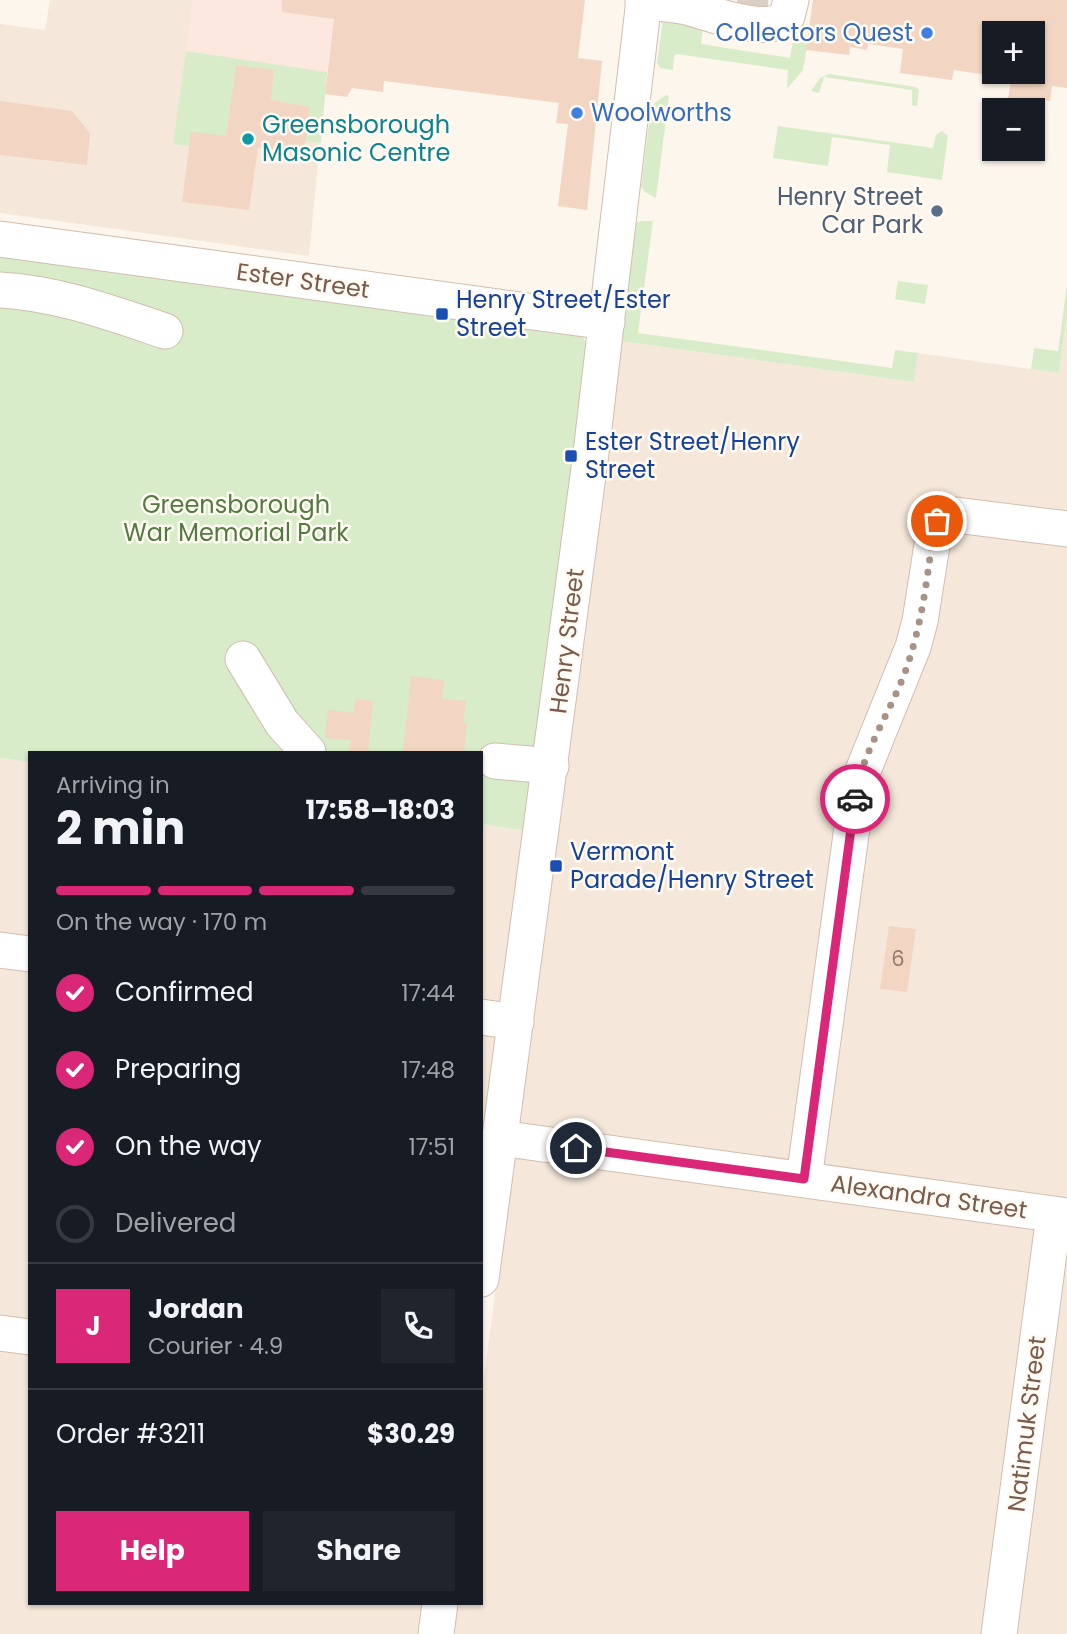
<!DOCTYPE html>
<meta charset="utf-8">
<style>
body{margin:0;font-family:Poppins,sans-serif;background:#20242c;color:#f1f3f6;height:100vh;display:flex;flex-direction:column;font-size:26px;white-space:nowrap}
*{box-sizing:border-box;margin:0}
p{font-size:23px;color:#9ea1a6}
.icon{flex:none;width:38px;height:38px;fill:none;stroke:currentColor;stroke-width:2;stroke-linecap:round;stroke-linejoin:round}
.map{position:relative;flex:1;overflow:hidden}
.sheet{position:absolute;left:28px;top:751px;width:455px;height:854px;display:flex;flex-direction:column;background:#171b24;border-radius:0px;box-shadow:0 2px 5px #0004}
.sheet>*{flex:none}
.fabs{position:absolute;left:982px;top:21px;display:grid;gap:14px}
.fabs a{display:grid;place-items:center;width:63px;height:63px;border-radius:0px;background:#171b24;box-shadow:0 2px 5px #0004;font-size:35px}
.pin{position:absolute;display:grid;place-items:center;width:60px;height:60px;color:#fff;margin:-30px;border:4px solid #fff;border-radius:50%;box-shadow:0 2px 7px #0007}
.courier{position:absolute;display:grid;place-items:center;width:70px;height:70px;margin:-35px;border:5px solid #db2777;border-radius:50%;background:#fff;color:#222;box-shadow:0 2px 9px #0007}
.summary em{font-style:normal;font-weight:700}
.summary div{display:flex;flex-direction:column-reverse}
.summary{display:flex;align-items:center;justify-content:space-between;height:119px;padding:0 28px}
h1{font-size:46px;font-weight:700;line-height:52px}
.bar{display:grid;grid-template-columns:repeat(4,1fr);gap:10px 7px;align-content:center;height:84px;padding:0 28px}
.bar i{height:9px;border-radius:5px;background:#363941}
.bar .selected{background:#db2777}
.bar p{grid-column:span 4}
.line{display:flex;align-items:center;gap:18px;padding:0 28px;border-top:2px solid #363941}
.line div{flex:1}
.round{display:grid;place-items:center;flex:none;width:74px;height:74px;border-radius:0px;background:#20242c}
ol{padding:0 28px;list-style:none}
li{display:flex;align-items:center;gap:21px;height:77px}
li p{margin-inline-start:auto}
li .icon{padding:7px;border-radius:50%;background:#db2777;color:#fff;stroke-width:4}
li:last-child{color:#9ea1a6}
li i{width:38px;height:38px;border:4px solid #363941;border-radius:50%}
.action{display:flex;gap:14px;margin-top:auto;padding:14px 28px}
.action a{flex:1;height:80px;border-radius:0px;background:#db2777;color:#fff;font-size:28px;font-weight:700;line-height:80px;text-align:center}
.action a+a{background:#20242c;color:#f1f3f6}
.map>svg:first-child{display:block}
</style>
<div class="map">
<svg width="1067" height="1634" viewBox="0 0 1067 1634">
<rect width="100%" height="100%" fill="#fdf6ec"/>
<!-- residential -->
<g fill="#f5e8da">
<polygon points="50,0 193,0 187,51 327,72 309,256 0,213 0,24 45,30"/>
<polygon points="1067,314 1067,1634 451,1634 455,1603 481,1603 481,1400 621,341 914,382 918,353 1059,373"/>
<polygon points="0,758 30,762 30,1603 424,1603 420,1634 0,1634"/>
<polygon points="481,824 526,831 481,1162"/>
</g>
<!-- commercial -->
<polygon fill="#fde8e0" points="193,0 337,0 327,72 186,51"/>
<!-- green -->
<g fill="#d8ecc9">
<polygon points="663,18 687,18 686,25 703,28 701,44 790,58 793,41 808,41 803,70 787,89 788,70 677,54 674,56 673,70 660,68 657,63"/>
<polygon points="186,51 327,72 321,143 305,141 310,107 271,100 274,70 236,65 226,136 189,146 173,144"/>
<polygon points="829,74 916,87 919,90 917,106 912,105 912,90 824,77 819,93 811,91 820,78"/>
<polygon points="666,95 669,96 656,198 645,192 641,187 651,106"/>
<polygon points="778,126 933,148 936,135 942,131 948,136 942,180 887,172 890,145 832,137 828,166 773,158"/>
<polygon points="641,221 653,221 638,333 892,368 895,350 918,353 914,382 621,341 636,223"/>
<polygon points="0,251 578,332 588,344 526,831 481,824 481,752 30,752 30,762 0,758"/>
<polygon points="898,281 928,285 925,304 895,299"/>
<polygon points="1067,285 1067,314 1059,373 1031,369 1034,348 1058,351"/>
</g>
<!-- building -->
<g fill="#f3d5c3">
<polygon points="282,0 585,0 578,58 602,61 587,210 558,206 568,124 556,123 559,103 384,81 383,92 352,88 347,97 325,94 334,19 282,12"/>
<polygon points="813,0 1067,0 1067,88 1052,86 1050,101 1008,99 1012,72 1032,72 1032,33 994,33 994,76 954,70 952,80 900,73 903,49 868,44 867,50 850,47 849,55 806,50"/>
<polygon points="236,65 274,70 271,100 310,107 304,152 258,148 249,210 182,202 191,132 226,136"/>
<polygon points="0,101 72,111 90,133 87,165 0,155"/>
<polygon points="411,676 444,680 442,699 466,701 463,723 467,724 464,752 403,752"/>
<polygon points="355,699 373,701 368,752 349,752 351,740 325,738 328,710 354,713"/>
<polygon points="889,926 916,929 907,992 880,989"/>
</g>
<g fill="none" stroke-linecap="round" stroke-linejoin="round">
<!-- minor-tunnel -->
<polyline stroke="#dcd0c4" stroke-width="35" stroke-dasharray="35 18" stroke-linecap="butt" points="737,0 768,3"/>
<!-- minor casing -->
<g stroke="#d1beb0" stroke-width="37">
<g id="minor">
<path d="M643 2C657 3 673 4 687 7 711 13 767 37 787 16L791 0"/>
<polyline points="0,239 607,322"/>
<path d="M0 290C57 293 111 313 165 331"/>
<polyline points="243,659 282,723 308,752"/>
<polyline points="495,761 551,766"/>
<polyline points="0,950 30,954"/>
<polyline points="481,1017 516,1022"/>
<polyline points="500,1138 1067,1216"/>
<polyline points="804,1179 858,783 913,647 920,621 935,526 942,517 956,515 1067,529"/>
<polyline points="481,1279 591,453 644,0"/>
<polyline points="0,1333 30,1337"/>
<polyline points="436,1634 440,1603"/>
<polyline points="999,1634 1054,1215"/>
</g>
</g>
<!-- minor -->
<use href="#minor" stroke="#fff" stroke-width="35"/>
</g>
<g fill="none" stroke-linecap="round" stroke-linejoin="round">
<!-- done -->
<path stroke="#a89285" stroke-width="7" stroke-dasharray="0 12.6" d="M855 799C861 755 888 716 904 675 921 629 927 582 933 533L937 521"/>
<!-- route -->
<polyline stroke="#db2777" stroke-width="9" points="576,1148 804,1179 855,799"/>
</g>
<!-- markers -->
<g fill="#3f7fe0" stroke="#fffaf3" stroke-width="2.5">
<circle cx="927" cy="33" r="7"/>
<circle cx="577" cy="113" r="7"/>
</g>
<circle fill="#0f9aa8" stroke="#fffaf3" stroke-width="2.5" cx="248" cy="139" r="7"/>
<circle fill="#5c6f8a" stroke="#fffaf3" stroke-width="2.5" cx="937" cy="211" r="7"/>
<g fill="#1a4fb4" stroke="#fffaf3" stroke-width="2.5">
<rect x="435" y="307" width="14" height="14" rx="3.5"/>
<rect x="564" y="449" width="14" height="14" rx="3.5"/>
<rect x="549" y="859" width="14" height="14" rx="3.5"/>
</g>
<g text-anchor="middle" stroke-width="5" stroke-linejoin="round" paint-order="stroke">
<!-- number labels -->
<g font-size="21" fill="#987a6a">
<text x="898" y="966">6</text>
</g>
<!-- shop labels -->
<g font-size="24" fill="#366cbe" stroke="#fffaf3" text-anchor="end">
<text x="913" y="41">Collectors Quest</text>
<text x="591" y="121" text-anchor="start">Woolworths</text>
</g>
<!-- culture labels -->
<g font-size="24" fill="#0d838f" stroke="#fffaf3" text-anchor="start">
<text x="262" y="133">Greensborough<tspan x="262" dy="28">Masonic Centre</tspan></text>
</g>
<!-- service labels -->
<g font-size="24" fill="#4e5e75" stroke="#fffaf3" text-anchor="end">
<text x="923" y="205">Henry Street<tspan x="923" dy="28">Car Park</tspan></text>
</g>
<!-- street labels -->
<g font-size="24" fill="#7a5c4d" stroke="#fffaf3">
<text transform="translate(303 281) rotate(8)" y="8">Ester Street</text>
<text transform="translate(567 641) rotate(-83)" y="8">Henry Street</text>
<text transform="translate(929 1197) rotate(8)" y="8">Alexandra Street</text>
<text transform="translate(1027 1424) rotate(-83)" y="8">Natimuk Street</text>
</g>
<!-- transit labels -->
<g font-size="24" fill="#164399" stroke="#fffaf3" text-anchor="start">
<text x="456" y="308">Henry Street/Ester<tspan x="456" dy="28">Street</tspan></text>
<text x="585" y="450">Ester Street/Henry<tspan x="585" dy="28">Street</tspan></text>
<text x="570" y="860">Vermont<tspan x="570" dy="28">Parade/Henry Street</tspan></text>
</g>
<!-- park labels -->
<g font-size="24" fill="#537a41" stroke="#fffaf3">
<text x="236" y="513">Greensborough<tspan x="236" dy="28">War Memorial Park</tspan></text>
</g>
</g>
</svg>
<div class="fabs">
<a>+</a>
<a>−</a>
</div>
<div class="pin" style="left:937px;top:521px;background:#ea580c"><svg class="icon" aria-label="bag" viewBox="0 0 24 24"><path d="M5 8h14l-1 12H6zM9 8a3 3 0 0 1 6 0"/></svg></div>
<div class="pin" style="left:576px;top:1148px;background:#1f2937"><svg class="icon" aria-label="home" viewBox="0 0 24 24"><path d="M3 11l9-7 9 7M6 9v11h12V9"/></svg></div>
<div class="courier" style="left:855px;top:799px"><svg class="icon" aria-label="car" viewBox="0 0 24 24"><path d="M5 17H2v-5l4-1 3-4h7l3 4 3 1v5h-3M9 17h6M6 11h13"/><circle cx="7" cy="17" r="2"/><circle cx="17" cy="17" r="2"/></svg></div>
<section class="sheet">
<div class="summary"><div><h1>2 min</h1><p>Arriving in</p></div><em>17:58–18:03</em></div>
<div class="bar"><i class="selected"></i><i class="selected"></i><i class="selected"></i><i></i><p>On the way · 170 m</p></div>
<ol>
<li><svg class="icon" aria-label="check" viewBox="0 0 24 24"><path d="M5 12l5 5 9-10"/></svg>Confirmed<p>17:44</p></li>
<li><svg class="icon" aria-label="check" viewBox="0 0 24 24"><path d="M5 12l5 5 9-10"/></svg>Preparing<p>17:48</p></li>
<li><svg class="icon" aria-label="check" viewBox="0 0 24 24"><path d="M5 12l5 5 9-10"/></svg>On the way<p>17:51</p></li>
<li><i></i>Delivered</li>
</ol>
<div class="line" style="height:126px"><b class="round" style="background:#db2777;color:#fff">J</b><div><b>Jordan</b><p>Courier · 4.9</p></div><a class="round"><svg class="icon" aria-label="phone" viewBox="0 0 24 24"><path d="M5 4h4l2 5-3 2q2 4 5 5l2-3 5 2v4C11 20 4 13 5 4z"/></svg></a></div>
<div class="line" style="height:91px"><div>Order #3211</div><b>$30.29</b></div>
<div class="action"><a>Help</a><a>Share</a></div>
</section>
</div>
